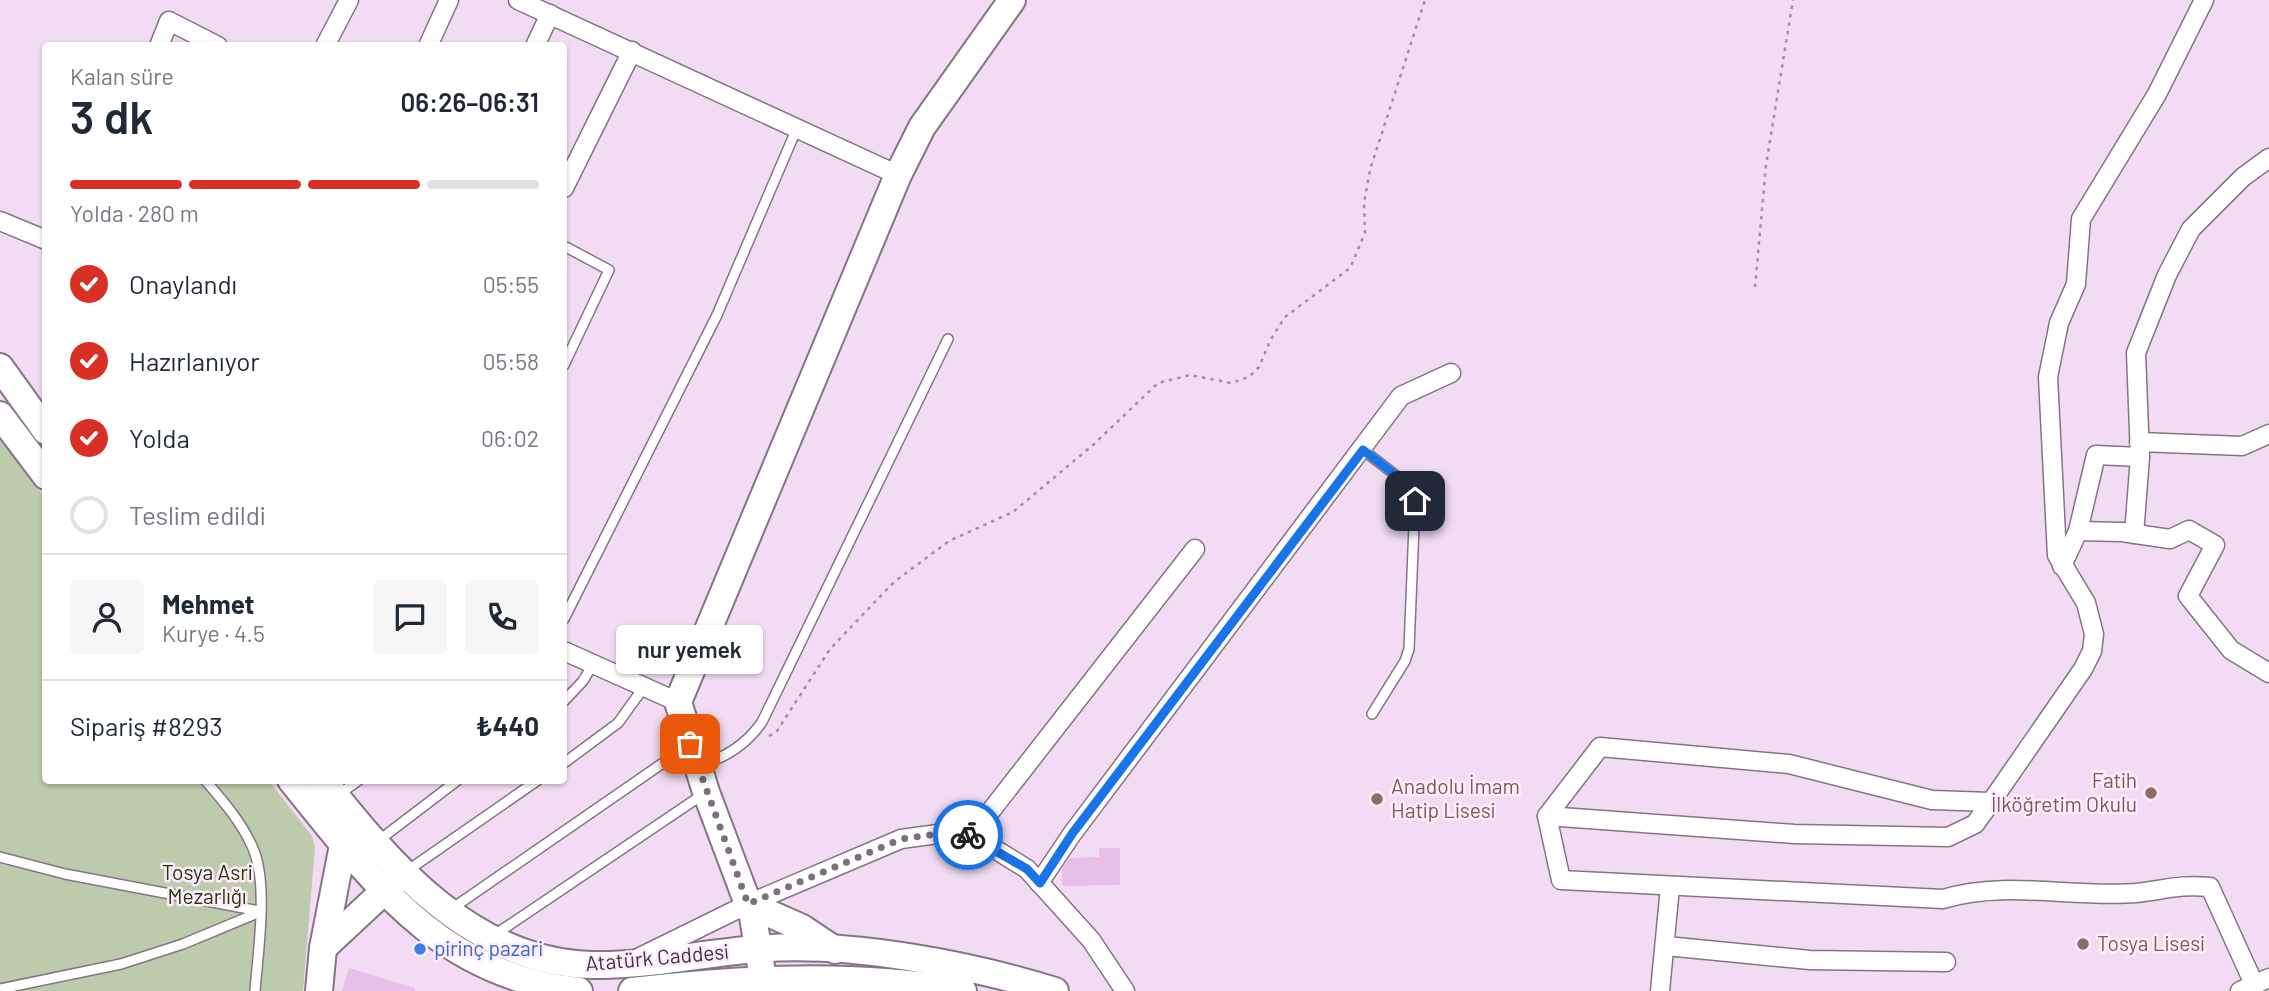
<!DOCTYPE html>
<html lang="tr">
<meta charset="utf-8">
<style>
body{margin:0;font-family:Barlow,sans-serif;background:#f6f6f7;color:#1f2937;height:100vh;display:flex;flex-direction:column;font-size:26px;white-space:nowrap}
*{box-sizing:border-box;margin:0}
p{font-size:23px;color:#747a83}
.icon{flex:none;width:38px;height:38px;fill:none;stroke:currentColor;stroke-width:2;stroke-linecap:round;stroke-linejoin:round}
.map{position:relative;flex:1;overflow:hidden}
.side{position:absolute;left:42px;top:42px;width:525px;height:742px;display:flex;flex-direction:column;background:#fff;border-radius:7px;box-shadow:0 2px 5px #0004}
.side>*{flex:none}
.pin{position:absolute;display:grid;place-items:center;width:60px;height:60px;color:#fff;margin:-30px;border-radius:14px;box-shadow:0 4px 10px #0006}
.courier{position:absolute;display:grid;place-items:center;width:70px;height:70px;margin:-35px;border:5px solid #1a73e8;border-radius:50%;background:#fff;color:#222;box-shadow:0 2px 9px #0007}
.bubble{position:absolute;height:49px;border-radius:7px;background:#fff;box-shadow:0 2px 5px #0004;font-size:23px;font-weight:600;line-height:49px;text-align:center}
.head em{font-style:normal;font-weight:600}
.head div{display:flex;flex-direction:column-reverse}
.head{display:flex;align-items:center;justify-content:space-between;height:119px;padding:0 28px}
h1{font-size:46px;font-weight:600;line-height:52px}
.bar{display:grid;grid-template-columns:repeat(4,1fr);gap:10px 7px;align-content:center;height:84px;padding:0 28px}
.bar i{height:9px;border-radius:5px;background:#e0e1e3}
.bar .current{background:#d93025}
.bar p{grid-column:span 4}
.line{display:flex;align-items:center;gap:18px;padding:0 28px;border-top:2px solid #e0e1e3}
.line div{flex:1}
.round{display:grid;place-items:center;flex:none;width:74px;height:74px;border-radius:7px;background:#f6f6f7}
ol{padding:0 28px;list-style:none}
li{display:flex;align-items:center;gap:21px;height:77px}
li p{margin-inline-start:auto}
li .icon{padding:7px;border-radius:50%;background:#d93025;color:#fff;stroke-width:4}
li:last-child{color:#747a83}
li i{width:38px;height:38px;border:4px solid #e0e1e3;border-radius:50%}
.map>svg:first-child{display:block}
</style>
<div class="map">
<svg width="2269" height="991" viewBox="0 0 2269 991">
<rect width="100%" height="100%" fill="#f2dcf3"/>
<!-- green -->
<polygon fill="#bdcbac" points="0,440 45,498 46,780 269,781 312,836 315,847 303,991 0,991"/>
<!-- building -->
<g fill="#e6c0e5">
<polygon points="1099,848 1120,848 1120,885 1062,886 1062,869 1070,858 1099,857"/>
<polygon points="349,968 415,988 415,991 342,991"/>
</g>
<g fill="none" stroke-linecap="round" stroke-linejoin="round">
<!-- lane casing -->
<g stroke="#867387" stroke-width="12">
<g id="lane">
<polyline points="564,246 609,270 564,365"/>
<polyline points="1363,450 1402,480 1415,501 1409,649 1405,661 1372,714"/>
<polyline points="564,619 717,315 797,128"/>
<polyline points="564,701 583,681 593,664"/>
<polyline points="564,763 618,723 644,687"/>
<path d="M699 765C726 758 746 745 762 722L948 339"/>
<path d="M205 780C223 801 240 820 252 846 269 882 258 951 255 991"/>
<polyline points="338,795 359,780"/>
<polyline points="378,841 458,780"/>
<polyline points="0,857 65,874 259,911"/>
<polyline points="407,871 538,780"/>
<polyline points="450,910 689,745"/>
<polyline points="493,936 705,793"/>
<polyline points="0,989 121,964 183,944 260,912"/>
</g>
</g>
<!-- street casing -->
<g stroke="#867387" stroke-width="21">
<g id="street">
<polyline points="518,0 898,175"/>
<path d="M2204 0 2157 94 2081 219 2076 284 2059 323 2048 377 2057 555 2086 603 2094 634 2092 651 2083 669 1991 802 1932 800 1789 764 1600 747 1547 816 1561 880 1943 899C2006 880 2071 898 2136 893 2165 890 2178 884 2210 887L2254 984"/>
<polyline points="159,46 169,21 218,46"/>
<polyline points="325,46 349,0"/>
<polyline points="428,46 449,0"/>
<polyline points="535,46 550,14"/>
<polyline points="564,188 632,51"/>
<polyline points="0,221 46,240"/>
<polyline points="2139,442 2242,446 2269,434"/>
<polyline points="2078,531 2122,532 2170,539 2189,530 2215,545 2188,596 2231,650 2269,673"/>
<polyline points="2134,534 2140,457 2136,353 2167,275 2191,229 2243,177 2269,158"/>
<polyline points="2062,566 2078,531 2096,455 2140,457"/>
<polyline points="564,651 678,702"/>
<polyline points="1547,816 1794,834 1948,837 1975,824 1991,802"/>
<polyline points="972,835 1195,549"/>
<polyline points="1039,883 1072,834 1401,396 1451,373"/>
<polyline points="1666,946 1810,960 1946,962"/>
<polyline points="638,958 748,904 901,839 938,834 972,835 1027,869 1091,940 1125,991"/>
<polyline points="1660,991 1670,887"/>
<polyline points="2240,991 2269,978"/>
</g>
</g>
<!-- secondary casing -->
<g stroke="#867387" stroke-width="30">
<g id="secondary">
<polyline points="0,367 46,431"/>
<polyline points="0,415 46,476"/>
<path d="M291 780C373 881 438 975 579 991"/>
<path d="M323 780C391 866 474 963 593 965 648 966 703 953 757 949 848 941 968 964 1055 991"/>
<polyline points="748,904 802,928 835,950"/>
<polyline points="323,948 396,880"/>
<polyline points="763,979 753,917 706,792 678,702 898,175 922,127 1012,0"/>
<polyline points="319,991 323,948 343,845 351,834"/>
<path d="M632 991C743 978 852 973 963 991"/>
</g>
</g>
<!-- path -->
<g stroke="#a190a1" stroke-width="2.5" stroke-dasharray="3.5 5" stroke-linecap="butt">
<polyline points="1755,287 1766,165 1793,0"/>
<polyline points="769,736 777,731 830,649 894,582 949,541 1013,512 1093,445 1158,383 1190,375 1231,383 1249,377 1259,367 1271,339 1285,317 1350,268 1365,233 1364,203 1370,170 1425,0"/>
</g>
<!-- lane -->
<use href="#lane" stroke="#fff" stroke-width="9"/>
<!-- street -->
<use href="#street" stroke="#fff" stroke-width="18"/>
<!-- secondary -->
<use href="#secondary" stroke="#fff" stroke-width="26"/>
</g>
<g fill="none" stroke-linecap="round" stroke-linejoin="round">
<!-- done -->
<polyline stroke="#7d6f7d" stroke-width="7" stroke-dasharray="0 12.6" points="690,744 748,904 901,839 938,834 968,835"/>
<!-- route -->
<polyline stroke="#1a73e8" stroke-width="9" points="968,835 1027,869 1040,883 1072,834 1363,450 1402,480 1415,501"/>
</g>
<!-- markers -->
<g fill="#8d6e63" stroke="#fdebfd" stroke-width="2.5">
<circle cx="2151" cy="793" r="7"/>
<circle cx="1377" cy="799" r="7"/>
<circle cx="2083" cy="944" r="7"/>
</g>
<circle fill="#3f7fe0" stroke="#fdebfd" stroke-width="2.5" cx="420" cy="949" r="7"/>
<g text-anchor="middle" stroke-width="5" stroke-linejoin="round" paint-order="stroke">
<!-- education labels -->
<g font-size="21" fill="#785e54" stroke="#fdebfd" text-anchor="start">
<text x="2137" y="788" text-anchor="end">Fatih<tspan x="2137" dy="24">İlköğretim Okulu</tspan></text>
<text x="1391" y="794">Anadolu İmam<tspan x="1391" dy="24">Hatip Lisesi</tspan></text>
<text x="2097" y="951">Tosya Lisesi</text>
</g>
<!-- park labels -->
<g font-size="21" fill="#273905" stroke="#fdebfd">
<text x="207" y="880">Tosya Asri<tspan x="207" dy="24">Mezarlığı</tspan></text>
</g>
<!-- shop labels -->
<g font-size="21" fill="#366cbe" stroke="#fdebfd" text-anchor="start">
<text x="434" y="956">pirinç pazari</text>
</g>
<!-- street labels -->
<g font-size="21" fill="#3e353e" stroke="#fdebfd">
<text transform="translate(657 958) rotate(-5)" y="7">Atatürk Caddesi</text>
</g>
</g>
</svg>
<div class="pin" style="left:690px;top:744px;background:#ea580c"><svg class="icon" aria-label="bag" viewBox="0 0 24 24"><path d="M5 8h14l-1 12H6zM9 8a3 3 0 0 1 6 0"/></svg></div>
<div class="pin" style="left:1415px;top:501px;background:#1f2937"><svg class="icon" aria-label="home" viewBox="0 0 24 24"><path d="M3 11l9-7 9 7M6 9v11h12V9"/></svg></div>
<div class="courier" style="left:968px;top:835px"><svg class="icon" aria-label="bike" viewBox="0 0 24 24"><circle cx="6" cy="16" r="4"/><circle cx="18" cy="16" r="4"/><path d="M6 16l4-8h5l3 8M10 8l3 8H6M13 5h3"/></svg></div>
<div class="bubble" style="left:616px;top:625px;width:147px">nur yemek</div>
<section class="side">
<div class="head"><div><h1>3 dk</h1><p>Kalan süre</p></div><em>06:26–06:31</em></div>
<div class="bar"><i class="current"></i><i class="current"></i><i class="current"></i><i></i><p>Yolda · 280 m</p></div>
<ol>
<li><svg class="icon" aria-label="check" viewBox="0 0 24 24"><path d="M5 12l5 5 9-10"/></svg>Onaylandı<p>05:55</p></li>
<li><svg class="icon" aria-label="check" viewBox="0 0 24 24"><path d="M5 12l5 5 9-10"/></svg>Hazırlanıyor<p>05:58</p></li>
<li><svg class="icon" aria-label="check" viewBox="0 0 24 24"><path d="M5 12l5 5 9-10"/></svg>Yolda<p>06:02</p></li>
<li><i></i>Teslim edildi</li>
</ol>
<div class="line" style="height:126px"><a class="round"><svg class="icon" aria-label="person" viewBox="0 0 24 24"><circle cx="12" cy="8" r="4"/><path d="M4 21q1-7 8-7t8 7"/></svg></a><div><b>Mehmet</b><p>Kurye · 4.5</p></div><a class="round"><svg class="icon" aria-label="chat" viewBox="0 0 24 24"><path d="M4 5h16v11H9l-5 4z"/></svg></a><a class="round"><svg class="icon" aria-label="phone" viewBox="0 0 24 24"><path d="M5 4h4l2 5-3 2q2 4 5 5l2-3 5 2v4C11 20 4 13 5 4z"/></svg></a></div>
<div class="line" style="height:91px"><div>Sipariş #8293</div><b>₺440</b></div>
</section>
</div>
